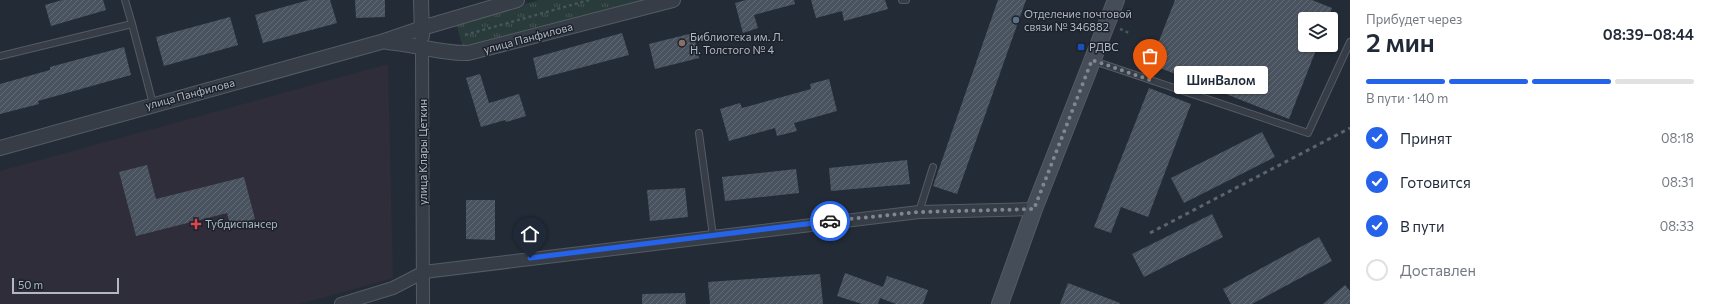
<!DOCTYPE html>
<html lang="ru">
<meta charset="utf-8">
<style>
body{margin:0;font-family:Commissioner,sans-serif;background:#f2f2f3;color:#1f2937;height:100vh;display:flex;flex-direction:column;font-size:15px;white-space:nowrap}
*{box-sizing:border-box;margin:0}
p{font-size:13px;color:#747a83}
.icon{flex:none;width:22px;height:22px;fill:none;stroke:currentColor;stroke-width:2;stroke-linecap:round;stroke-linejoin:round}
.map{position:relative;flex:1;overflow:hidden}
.panel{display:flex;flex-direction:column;background:#fff;width:360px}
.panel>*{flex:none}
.fabs{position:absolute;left:1298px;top:12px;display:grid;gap:8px}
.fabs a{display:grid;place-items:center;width:40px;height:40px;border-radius:4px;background:#fff;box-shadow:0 1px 3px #0004;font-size:20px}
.scale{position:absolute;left:12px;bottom:10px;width:107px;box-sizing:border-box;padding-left:4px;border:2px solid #b1b8c3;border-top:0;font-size:11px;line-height:14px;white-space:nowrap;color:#b1b8c3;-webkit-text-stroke:3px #1c222b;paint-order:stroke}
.pin{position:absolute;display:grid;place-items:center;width:34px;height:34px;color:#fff;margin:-41px -17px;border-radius:50% 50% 50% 0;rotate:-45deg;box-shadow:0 0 4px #0007}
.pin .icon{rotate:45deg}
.courier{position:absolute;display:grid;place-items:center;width:40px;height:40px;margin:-20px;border:3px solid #2563eb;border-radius:50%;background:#fff;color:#222;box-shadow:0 1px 5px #0007}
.bubble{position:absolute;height:28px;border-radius:4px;background:#fff;box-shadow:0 1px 3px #0004;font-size:13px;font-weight:600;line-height:28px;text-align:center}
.headline em{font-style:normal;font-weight:600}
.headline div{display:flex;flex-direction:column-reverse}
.headline{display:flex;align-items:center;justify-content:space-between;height:68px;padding:0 16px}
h1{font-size:26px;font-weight:600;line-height:30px}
.bar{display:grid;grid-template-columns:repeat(4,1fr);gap:6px 4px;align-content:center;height:48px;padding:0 16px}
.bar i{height:5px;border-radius:3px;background:#e0e1e3}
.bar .active{background:#2563eb}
.bar p{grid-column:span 4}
ol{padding:0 16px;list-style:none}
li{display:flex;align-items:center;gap:12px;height:44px}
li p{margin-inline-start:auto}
li .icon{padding:4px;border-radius:50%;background:#2563eb;color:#fff;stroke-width:4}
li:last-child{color:#747a83}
li i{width:22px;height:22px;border:2px solid #e0e1e3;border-radius:50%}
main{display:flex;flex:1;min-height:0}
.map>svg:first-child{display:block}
</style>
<main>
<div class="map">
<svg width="1350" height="304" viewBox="0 0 1350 304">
<defs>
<pattern id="park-tufts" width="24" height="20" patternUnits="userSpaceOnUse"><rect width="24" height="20" fill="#293b3b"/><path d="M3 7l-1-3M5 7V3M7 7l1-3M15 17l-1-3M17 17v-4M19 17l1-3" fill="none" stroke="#465556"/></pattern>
<pattern id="building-hatch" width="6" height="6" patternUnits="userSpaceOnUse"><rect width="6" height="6" fill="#49535f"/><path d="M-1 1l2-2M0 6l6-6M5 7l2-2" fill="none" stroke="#616a74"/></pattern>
</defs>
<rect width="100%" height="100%" fill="#232c36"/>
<!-- medical -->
<polygon fill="#2f2d39" points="388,64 393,278 300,304 0,304 0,171"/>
<!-- park -->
<polygon fill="url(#park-tufts)" points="539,0 642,0 463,48 456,23"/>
<!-- building -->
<g fill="url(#building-hatch)">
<polygon points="62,0 103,0 106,10 51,26 45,5"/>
<polygon points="309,0 330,0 337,23 263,43 255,15"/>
<polygon points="355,0 385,0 385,17 356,18"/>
<polygon points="746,0 794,0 795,4 754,15 758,28 743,33 735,3"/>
<polygon points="811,0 885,0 888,9 844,21 842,11 816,18"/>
<polygon points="998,0 1026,0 957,194 933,186"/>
<polygon points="1175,0 1312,0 1332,8 1328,19 1305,19 1305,45 1318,45 1289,119 1150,64"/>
<polygon points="230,17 238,45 164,66 156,37"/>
<polygon points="622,33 629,55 538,79 533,58"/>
<polygon points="693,33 699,58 655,69 649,44"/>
<polygon points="124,47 131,75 38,101 39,104 0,114 0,84 50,70 50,67"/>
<polygon points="480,74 489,103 519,94 526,116 506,122 505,120 481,127 466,78"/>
<polygon points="829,79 837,111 794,123 797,131 777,136 775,128 729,141 720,109 740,103 742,108 811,89 810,84"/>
<polygon points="1149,88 1191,104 1148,217 1121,207 1111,233 1094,227"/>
<polygon points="1262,132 1275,157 1184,203 1171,178"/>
<polygon points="907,160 910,184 831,191 829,168"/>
<polygon points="147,165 156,199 244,177 255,219 230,225 227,213 136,236 119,172"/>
<polygon points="796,169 799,193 725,201 722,177"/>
<polygon points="685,188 688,217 650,221 647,190"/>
<polygon points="466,200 495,200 495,240 466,239"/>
<polygon points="1212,214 1223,237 1144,277 1132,254"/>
<polygon points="1319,237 1332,261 1252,304 1231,304 1223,289"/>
<polygon points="845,273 883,287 887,276 928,290 923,304 896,304 880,298 878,304 862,304 837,296"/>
<polygon points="820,274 823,304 710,304 708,282"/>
<polygon points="1068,283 1120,303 1119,304 1060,304"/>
<polygon points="1345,285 1350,291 1350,304 1323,304"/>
<polygon points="685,293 686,304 642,304 642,294"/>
</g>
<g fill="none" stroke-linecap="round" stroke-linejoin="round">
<!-- service casing -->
<g stroke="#545b64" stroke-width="8">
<g id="service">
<polyline points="902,0 906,0"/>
<polyline points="132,24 153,104"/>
<polyline points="0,56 132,24 125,0"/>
<polyline points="1094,61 1308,133 1350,42"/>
<polyline points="699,133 713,236"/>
<polyline points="919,212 933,167"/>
</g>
</g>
<!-- minor casing -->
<g stroke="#545b64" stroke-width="14">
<g id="minor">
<polyline points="422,47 423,304"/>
<polyline points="341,304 393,288 424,272 919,212 1034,209"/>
</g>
</g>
<!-- tertiary casing -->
<g stroke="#545b64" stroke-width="16">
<g id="tertiary">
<polyline points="421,0 422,36"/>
<path d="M387 42C415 44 440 54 468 53L673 0"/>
<polyline points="0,148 381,42 422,28 517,0"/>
</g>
</g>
<!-- secondary casing -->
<g stroke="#545b64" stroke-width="18">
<polyline id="secondary" points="1000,304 1034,209 1116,0"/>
</g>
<!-- path -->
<g stroke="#465659" stroke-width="2.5" stroke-dasharray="3 3" stroke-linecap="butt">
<polyline points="1077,12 1093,19"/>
<polyline points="1120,29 1129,33"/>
<polyline points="465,35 589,0"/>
</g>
<!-- service -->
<use href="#service" stroke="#363d47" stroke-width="6"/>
<!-- minor -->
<use href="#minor" stroke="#363d47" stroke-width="12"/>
<!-- tertiary -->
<use href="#tertiary" stroke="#363d47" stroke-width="14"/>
<!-- secondary -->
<use href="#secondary" stroke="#454d59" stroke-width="16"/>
<!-- rail -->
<polyline stroke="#5b646f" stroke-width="3" stroke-dasharray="4 4" stroke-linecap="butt" points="1150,233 1350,128"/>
</g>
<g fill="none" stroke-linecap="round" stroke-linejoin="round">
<!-- done -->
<polyline stroke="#7f8792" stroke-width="4" stroke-dasharray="0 7.2" points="830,221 919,212 1034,209 1092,60 1150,80"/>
<!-- route -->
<polyline stroke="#2563eb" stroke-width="5" points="530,258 830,221"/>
</g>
<!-- markers -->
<circle fill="#5c6f8a" stroke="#1c222b" stroke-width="1.5" cx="1016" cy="20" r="4"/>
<circle fill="#8d6e63" stroke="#1c222b" stroke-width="1.5" cx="682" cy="43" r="4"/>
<rect fill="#1a4fb4" stroke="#1c222b" stroke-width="1.5" x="1077" y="43" width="8" height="8" rx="2"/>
<path fill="#e0444e" stroke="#1c222b" stroke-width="1.5" d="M194 218h4v4h4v4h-4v4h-4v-4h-4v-4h4z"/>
<g text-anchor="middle" stroke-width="3" stroke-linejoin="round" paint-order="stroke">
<!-- poi labels -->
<g font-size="11" fill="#b1b8c3" stroke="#1c222b" text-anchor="start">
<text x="1024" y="18">Отделение почтовой<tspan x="1024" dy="13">связи № 346882</tspan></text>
<text x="690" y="41">Библиотека им. Л.<tspan x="690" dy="13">Н. Толстого № 4</tspan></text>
<text x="1089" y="51">РДВС</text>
<text x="205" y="228">Тубдиспансер</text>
</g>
<!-- street labels -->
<g font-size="11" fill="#b1b8c3" stroke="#1c222b">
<text transform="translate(528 38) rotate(-15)" y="4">улица Панфилова</text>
<text transform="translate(190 94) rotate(-15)" y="4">улица Панфилова</text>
<text transform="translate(423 152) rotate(-90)" y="4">улица Клары Цеткин</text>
</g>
</g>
</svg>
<div class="fabs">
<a><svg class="icon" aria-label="layers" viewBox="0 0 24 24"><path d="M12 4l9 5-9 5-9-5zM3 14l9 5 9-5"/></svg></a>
</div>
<div class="scale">50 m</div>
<div class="pin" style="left:1150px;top:80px;background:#ea580c"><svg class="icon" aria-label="bag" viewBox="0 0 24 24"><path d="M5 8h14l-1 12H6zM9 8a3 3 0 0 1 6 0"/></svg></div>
<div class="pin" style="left:530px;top:258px;background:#1f2937"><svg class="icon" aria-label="home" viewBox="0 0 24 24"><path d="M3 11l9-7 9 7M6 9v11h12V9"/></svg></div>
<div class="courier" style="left:830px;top:221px"><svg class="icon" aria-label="car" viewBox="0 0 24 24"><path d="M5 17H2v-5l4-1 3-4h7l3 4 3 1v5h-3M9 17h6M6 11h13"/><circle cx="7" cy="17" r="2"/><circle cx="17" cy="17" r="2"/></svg></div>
<div class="bubble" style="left:1174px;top:66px;width:94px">ШинВалом</div>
</div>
<section class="panel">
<div class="headline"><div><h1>2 мин</h1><p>Прибудет через</p></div><em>08:39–08:44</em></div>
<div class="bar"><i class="active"></i><i class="active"></i><i class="active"></i><i></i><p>В пути · 140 m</p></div>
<ol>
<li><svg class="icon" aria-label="check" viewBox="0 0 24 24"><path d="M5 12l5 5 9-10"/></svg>Принят<p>08:18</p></li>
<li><svg class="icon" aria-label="check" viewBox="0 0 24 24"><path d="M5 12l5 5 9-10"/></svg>Готовится<p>08:31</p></li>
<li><svg class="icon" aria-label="check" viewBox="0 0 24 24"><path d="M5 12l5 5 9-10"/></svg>В пути<p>08:33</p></li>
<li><i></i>Доставлен</li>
</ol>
</section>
</main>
